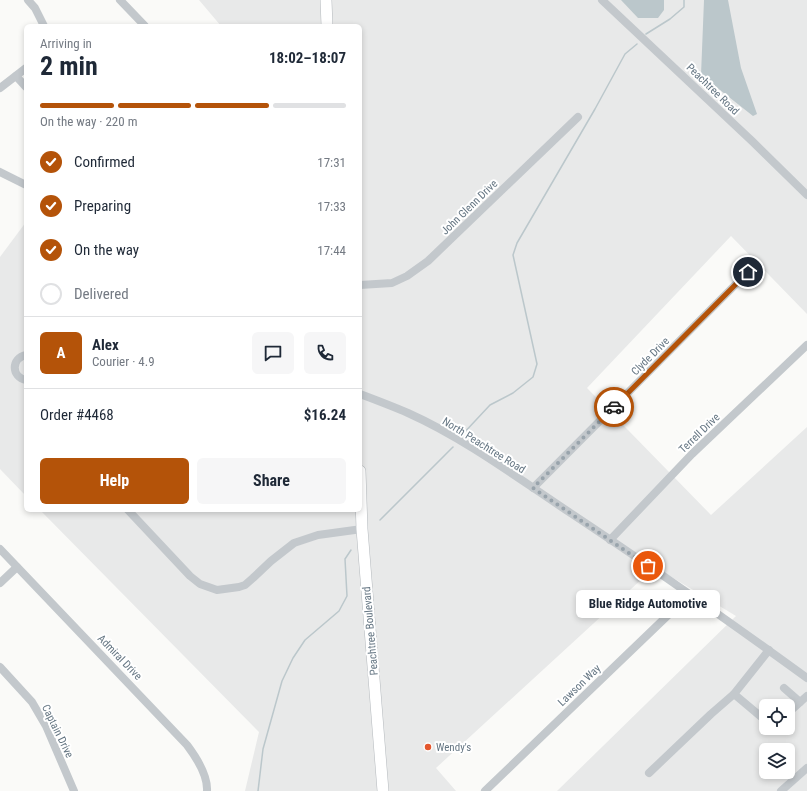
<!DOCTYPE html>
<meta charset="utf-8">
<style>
body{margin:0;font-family:"Roboto Condensed",sans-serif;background:#f6f6f7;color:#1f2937;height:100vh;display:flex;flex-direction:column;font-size:15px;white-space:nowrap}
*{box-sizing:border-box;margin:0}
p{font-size:13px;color:#747a83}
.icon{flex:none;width:22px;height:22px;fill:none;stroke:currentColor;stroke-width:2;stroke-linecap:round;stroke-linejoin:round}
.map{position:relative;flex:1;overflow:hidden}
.drawer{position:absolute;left:24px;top:24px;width:338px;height:488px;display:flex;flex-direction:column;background:#fff;border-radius:6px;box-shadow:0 2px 6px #0003}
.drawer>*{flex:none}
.fabs{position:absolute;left:759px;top:699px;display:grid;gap:8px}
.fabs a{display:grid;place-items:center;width:36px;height:36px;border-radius:6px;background:#fff;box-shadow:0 2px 6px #0003;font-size:20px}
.pin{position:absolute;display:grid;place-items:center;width:34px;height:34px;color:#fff;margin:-17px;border:2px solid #fff;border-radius:50%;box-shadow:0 1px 4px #0007}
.courier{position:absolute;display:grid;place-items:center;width:40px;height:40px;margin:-20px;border:3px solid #b45309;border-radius:50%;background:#fff;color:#222;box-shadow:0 1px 5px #0007}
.bubble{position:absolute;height:28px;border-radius:6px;background:#fff;box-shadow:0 2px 6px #0003;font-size:13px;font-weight:700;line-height:28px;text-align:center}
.overview em{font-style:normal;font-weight:700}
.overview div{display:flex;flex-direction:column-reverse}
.overview{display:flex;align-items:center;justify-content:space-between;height:68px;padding:0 16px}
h1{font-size:26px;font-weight:700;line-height:30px}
.bar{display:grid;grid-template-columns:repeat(4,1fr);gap:6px 4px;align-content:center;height:48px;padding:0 16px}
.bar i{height:5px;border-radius:3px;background:#e0e1e3}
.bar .selected{background:#b45309}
.bar p{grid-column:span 4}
.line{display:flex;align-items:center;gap:10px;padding:0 16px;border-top:1px solid #e0e1e3}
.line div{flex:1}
.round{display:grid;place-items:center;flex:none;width:42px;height:42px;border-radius:6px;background:#f6f6f7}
ol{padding:0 16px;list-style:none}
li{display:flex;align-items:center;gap:12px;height:44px}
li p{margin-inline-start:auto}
li .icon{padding:4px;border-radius:50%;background:#b45309;color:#fff;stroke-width:4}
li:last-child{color:#747a83}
li i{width:22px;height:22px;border:2px solid #e0e1e3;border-radius:50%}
.action{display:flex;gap:8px;margin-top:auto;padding:8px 16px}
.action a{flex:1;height:46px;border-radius:6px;background:#b45309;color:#fff;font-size:16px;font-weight:700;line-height:46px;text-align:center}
.action a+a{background:#f6f6f7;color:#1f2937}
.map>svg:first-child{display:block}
</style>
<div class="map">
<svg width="807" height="791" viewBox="0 0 807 791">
<rect width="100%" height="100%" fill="#fafaf8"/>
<!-- built -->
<g fill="#e8e9e9" fill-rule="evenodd">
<path d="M199 0H807V314L731 236 587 388 711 515 807 427V791H557L736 616 655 567 436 768 456 791H245L259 732 40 510H360V26H221ZM766 706H788V728H766ZM766 750H788V772H766Z"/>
<polygon points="26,222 26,496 0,469 0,257"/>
</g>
<!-- water -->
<g fill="#bbc7cb">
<polygon points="621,0 664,0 664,10 658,18 638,18"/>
<polygon points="704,0 728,0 741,68 757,114 753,116 701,75"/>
</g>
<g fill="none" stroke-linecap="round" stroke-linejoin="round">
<!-- stream -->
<g stroke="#bbc7cb" stroke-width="1.5">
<polyline points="646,34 670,19 684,7 684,0"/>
<polyline points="461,436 490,405 513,393 533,377 537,364 513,255 517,243 595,109 625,54 637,44"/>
<polyline points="380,520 453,447"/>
<polyline points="258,791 263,749 282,681 293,658 305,640 339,611 347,596 345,559 351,550"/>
</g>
<!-- highway casing -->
<g stroke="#b4b9bd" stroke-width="12">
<g id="highway">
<polyline points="326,0 327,26"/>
<polyline points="360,471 362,529 383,791"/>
</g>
</g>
<!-- minor -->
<g stroke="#c3c8cc" stroke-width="8">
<polyline points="28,0 35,8 44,26"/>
<polyline points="120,0 145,26"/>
<polyline points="602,0 753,142 807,195"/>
<polyline points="16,76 26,87"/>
<polyline points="0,88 26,68"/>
<polyline points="0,172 26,185"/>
<polyline points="360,285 392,283 407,276 428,261 578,117"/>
<path d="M26 355C11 358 11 377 26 380"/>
<path d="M360 394C376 400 392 406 408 413 466 439 519 479 572 514 652 567 730 622 807 678"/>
<polyline points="533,488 748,272"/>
<polyline points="128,510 190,576 200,584 217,590 239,587 245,585 253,578 271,561 294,543 318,535 362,529"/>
<polyline points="610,540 692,454 807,345"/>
<path d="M0 549 187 745C196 757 208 775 207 791"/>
<polyline points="0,583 17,567"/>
<polyline points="0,667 32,702 46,726 74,791"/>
<polyline points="784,688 800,702"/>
<polyline points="734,694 766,721"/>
<polyline points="788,713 807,696"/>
<polyline points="649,773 711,714 734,694 769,650"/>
<polyline points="485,791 689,595"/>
<polyline points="781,791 807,768"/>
</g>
<!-- highway -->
<use href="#highway" stroke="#fff" stroke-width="11"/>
</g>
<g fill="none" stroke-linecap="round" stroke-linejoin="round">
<!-- done -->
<polyline stroke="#99a4ac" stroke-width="4" stroke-dasharray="0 7.2" points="614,407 533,488 648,566"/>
<!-- route -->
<polyline stroke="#b45309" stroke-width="5" points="614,407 748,272"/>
</g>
<!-- markers -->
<circle fill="#e4572e" stroke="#fff" stroke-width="1.5" cx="428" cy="747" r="4"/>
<g text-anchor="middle" stroke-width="4" stroke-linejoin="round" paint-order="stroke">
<!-- street labels -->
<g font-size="11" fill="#657683" stroke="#fff">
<text transform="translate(713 89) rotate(44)" y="4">Peachtree Road</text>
<text transform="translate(469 207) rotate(-44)" y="4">John Glenn Drive</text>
<text transform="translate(650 356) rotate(-45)" y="4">Clyde Drive</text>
<text transform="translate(699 433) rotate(-44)" y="4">Terrell Drive</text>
<text transform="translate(484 445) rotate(32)" y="4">North Peachtree Road</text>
<text transform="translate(370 631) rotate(-95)" y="4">Peachtree Boulevard</text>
<text transform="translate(120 657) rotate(46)" y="4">Admiral Drive</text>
<text transform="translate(579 685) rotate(-44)" y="4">Lawson Way</text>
<text transform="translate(58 731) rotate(64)" y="4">Captain Drive</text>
</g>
<!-- poi labels -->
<g font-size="11" fill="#657683" stroke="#fff" text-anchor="start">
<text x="436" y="751">Wendy's</text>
</g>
</g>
</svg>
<div class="fabs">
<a><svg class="icon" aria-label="locate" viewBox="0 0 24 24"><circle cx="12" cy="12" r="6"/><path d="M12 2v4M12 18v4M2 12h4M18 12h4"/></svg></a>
<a><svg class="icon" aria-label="layers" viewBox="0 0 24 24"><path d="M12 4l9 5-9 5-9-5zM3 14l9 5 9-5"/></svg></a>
</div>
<div class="pin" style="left:648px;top:566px;background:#ea580c"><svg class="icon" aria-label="bag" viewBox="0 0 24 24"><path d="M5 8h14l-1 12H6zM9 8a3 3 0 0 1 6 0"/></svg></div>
<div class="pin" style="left:748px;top:272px;background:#1f2937"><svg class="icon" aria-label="home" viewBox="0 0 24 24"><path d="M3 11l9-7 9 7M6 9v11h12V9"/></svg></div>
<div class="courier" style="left:614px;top:407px"><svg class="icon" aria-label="car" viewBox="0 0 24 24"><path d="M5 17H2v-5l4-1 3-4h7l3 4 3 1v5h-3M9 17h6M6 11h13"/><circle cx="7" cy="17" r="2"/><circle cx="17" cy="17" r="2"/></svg></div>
<div class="bubble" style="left:576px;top:590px;width:144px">Blue Ridge Automotive</div>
<section class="drawer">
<div class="overview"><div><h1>2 min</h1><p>Arriving in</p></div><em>18:02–18:07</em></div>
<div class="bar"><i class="selected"></i><i class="selected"></i><i class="selected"></i><i></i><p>On the way · 220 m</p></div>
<ol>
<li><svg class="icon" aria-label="check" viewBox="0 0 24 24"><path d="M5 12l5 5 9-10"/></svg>Confirmed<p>17:31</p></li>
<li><svg class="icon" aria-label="check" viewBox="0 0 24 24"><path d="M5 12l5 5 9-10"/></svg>Preparing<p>17:33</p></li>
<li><svg class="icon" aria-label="check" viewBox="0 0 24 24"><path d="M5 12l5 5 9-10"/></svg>On the way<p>17:44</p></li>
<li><i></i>Delivered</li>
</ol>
<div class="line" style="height:72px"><b class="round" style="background:#b45309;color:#fff">A</b><div><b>Alex</b><p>Courier · 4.9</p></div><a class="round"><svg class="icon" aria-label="chat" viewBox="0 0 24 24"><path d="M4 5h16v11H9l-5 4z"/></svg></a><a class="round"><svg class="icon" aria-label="phone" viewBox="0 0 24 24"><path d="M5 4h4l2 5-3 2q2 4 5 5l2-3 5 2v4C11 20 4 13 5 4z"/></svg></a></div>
<div class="line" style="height:52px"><div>Order #4468</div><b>$16.24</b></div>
<div class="action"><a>Help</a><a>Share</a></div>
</section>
</div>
